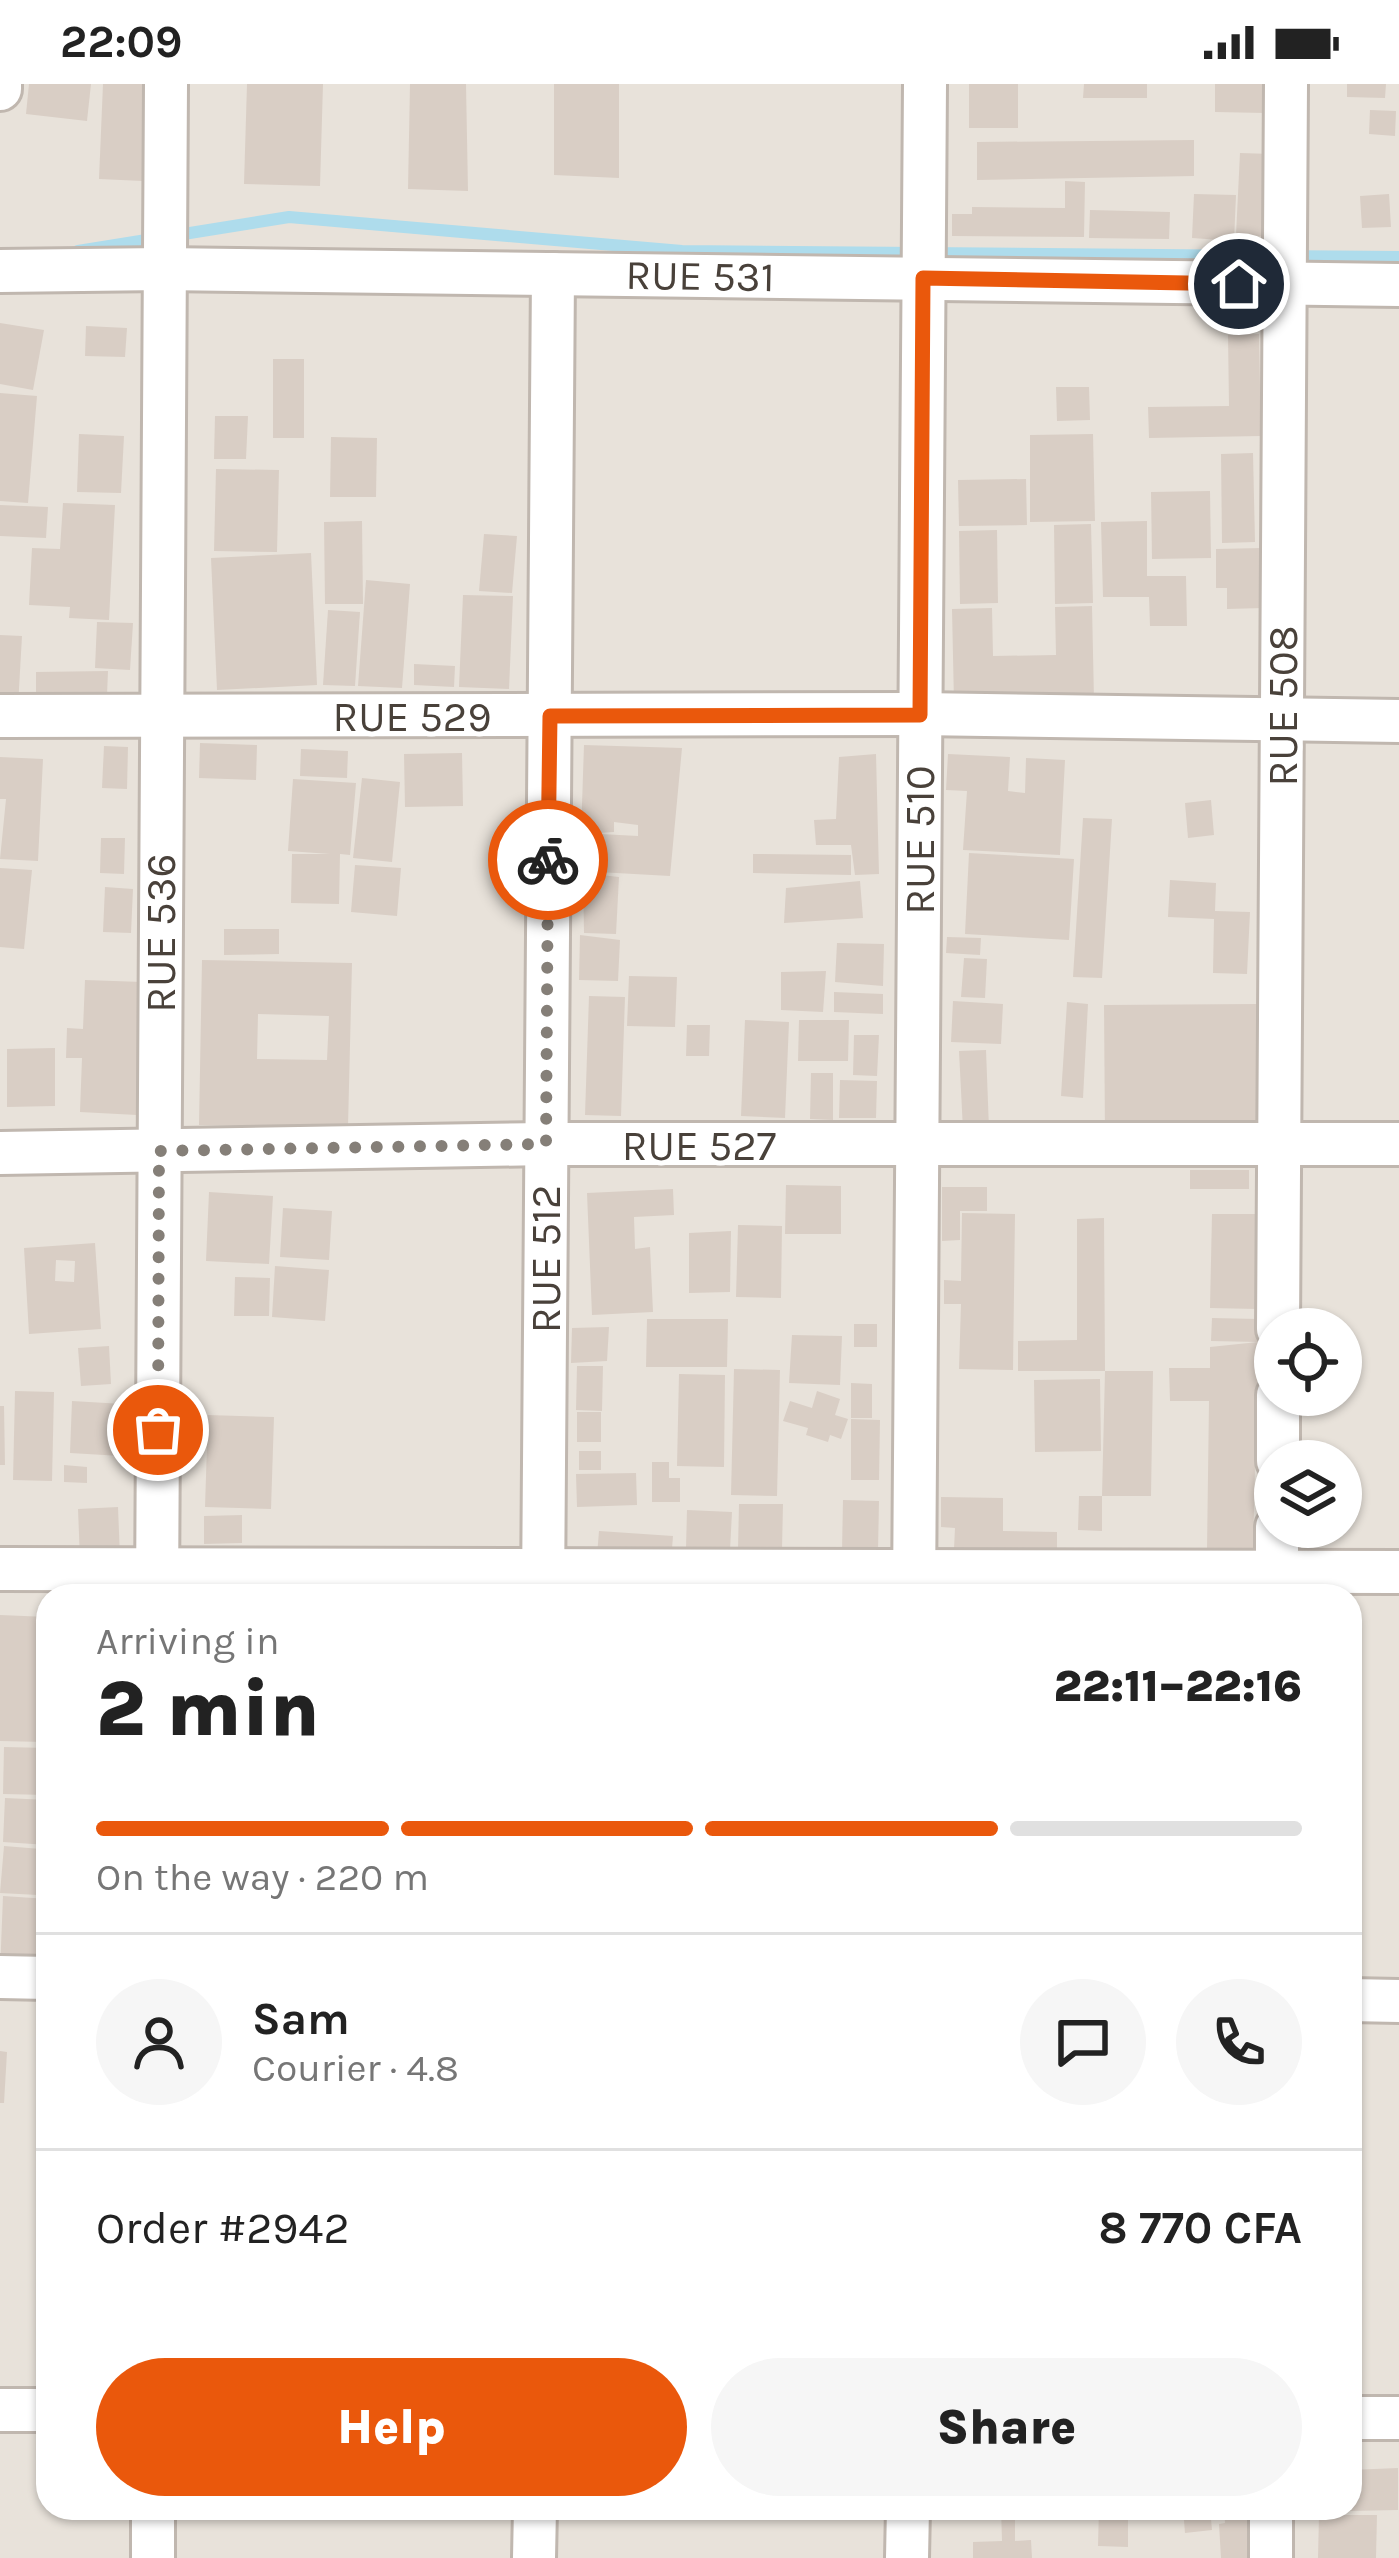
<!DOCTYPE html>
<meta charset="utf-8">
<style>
body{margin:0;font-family:Karla,sans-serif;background:#f6f6f6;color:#222;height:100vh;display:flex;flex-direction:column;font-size:45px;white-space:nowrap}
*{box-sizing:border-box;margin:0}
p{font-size:39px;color:#767676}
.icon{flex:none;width:66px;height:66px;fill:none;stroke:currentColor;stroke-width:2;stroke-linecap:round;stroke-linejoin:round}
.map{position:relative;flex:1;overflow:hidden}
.sheet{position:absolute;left:36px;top:1500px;width:1326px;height:936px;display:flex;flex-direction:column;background:#fff;border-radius:36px;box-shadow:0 3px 9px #0004}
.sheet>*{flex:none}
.buttons{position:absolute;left:1254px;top:1224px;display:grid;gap:24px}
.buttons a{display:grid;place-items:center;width:108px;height:108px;border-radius:50%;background:#fff;box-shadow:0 3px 9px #0004;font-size:60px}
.pin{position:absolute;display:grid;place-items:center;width:102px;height:102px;color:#fff;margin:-51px;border:6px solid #fff;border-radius:50%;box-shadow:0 3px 12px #0007}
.courier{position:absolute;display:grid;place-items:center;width:120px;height:120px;margin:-60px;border:9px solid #ea580c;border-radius:50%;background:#fff;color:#222;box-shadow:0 3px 15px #0007}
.summary em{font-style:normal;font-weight:800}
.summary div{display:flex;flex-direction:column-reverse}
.summary{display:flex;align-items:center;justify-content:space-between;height:204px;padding:0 60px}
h1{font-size:78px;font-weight:800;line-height:90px}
.bar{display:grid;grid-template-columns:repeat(4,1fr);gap:18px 12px;align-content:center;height:144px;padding:0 60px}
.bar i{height:15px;border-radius:9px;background:#e0e0e0}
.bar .current{background:#ea580c}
.bar p{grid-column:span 4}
.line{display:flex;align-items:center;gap:30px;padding:0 60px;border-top:3px solid #e0e0e0}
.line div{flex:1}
.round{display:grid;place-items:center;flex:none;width:126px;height:126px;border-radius:63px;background:#f6f6f6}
.cta{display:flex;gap:24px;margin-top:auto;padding:24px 60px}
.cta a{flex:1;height:138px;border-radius:72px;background:#ea580c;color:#fff;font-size:48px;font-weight:800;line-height:138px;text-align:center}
.cta a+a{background:#f6f6f6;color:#222}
.status{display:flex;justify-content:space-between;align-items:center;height:84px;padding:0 60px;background:#fff;direction:ltr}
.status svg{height:33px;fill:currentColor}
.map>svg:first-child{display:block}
</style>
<div class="status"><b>22:09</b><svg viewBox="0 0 49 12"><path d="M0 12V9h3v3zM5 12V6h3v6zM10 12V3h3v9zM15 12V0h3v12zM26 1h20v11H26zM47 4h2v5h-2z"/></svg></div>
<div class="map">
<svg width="1399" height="2474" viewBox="0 0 1399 2474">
<rect width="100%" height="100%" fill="#f5f1ec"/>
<!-- residential -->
<path fill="#e8e2da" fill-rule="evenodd" d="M0 0H1399V2474H0ZM1275 1245H1341V1311H1275ZM1275 1377H1341V1443H1275ZM48 1512H1350V2424H48Z"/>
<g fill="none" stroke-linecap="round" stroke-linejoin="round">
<!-- stream -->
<polyline stroke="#aedcec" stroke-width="12" points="78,167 289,133 682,167 1399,173"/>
</g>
<!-- building -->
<g fill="#d9cec5" fill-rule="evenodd">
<polygon points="29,0 91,0 87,37 26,30"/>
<polygon points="103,0 147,0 143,97 99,95"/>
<polygon points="247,0 323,0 320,102 244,100"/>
<polygon points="410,0 466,0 468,107 408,105"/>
<polygon points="554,0 619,0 619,94 554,91"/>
<rect x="969" y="0" width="49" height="44"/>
<polygon points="1084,0 1147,0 1147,14 1083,14"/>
<polygon points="1215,0 1265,0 1265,29 1215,28"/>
<polygon points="1347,0 1386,0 1385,14 1347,13"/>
<polygon points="1370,26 1396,27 1395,52 1369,50"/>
<polygon points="1194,56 1194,92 977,96 977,58"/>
<polygon points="1240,69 1276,70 1272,153 1236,151"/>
<polygon points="1065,97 1085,98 1084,153 952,152 952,130 972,130 972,123 1065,124"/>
<polygon points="1194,110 1236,111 1234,157 1192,154"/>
<polygon points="1389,110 1391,143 1362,144 1360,112"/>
<polygon points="1090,126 1170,128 1169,155 1089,154"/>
<polygon points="0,239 44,246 33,306 0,300"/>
<polygon points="86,242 127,244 125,273 85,272"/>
<polygon points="1259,250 1261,352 1149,354 1148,323 1229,322 1228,251"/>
<rect x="273" y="275" width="31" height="79"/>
<polygon points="1056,303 1089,303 1090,336 1057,337"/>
<polygon points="0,309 37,312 28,419 0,417"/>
<polygon points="215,332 248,332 246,375 214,375"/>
<polygon points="79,350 124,352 121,409 77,408"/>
<polygon points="1093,350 1095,437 1030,438 1030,351"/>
<polygon points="331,353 377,354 376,413 330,413"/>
<polygon points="1253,369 1255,458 1222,459 1221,370"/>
<polygon points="216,385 279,386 277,468 214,467"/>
<polygon points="1026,395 1027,441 959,442 958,396"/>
<polygon points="1210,407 1211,474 1152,475 1151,408"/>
<polygon points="63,419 115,421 109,536 69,534 70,523 29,521 32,464 60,465"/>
<polygon points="0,421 48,423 46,454 0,452"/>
<polygon points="362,437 363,520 325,520 324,438"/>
<polygon points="1147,437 1147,492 1186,492 1187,542 1150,542 1149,513 1103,513 1101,438"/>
<polygon points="1091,440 1093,519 1055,520 1054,441"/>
<polygon points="997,446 998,519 960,520 959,447"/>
<polygon points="484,450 517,452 512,509 479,507"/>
<polygon points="1262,464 1263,524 1227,525 1227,504 1216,504 1216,465"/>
<polygon points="311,469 317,601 217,606 211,474"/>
<polygon points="366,496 410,500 402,604 358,602"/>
<polygon points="463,511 513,512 509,605 459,603"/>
<polygon points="1092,522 1094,616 954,619 952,525 992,524 993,572 1056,571 1055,523"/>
<polygon points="328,526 360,528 355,602 323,601"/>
<polygon points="97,538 133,539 130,586 95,584"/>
<polygon points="0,551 22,552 18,622 0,621"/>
<polygon points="414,580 455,582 454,603 414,601"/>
<polygon points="108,587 107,611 36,624 36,588"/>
<polygon points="200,659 257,661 256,696 199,694"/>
<polygon points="584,661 682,664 670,792 598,788 600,750 638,752 638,741 614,738 614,748 581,750"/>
<polygon points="104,662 128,663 127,705 102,704"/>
<polygon points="301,665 348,667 347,694 300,692"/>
<polygon points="462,669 463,722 405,723 404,670"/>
<polygon points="876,670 879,790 855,791 851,761 816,761 814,736 836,735 839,673"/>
<polygon points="948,670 1010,673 1008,707 1025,709 1026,674 1065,676 1060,771 963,766 967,707 946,706"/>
<polygon points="0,673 43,675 38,777 0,775 6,715 0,715"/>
<polygon points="362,694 400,698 392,778 353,774"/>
<polygon points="293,695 356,699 350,771 340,770 339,820 291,819 292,770 330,770 288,767"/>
<polygon points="1211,716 1214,751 1188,754 1185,719"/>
<polygon points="1083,734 1112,735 1102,894 1073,893"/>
<polygon points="101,754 125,754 124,790 100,789"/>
<polygon points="969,769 1074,775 1069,856 965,850"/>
<polygon points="753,770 851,771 851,791 753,789"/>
<polygon points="355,781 401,784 397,832 351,828"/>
<polygon points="0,784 32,786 24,865 0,863"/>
<polygon points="583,789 619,793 616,850 584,849"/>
<polygon points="1170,796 1216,799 1215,827 1250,828 1247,890 1213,889 1214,835 1168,833"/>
<polygon points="860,797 863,834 784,839 786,804"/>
<polygon points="105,803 133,805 131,849 103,848"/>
<polygon points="224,845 279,845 279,870 224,871"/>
<polygon points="580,851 620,856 618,897 579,896"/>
<polygon points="947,853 981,854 980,871 946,869"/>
<polygon points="837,859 884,860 883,902 835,898"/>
<polygon points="964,874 987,875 985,914 961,913"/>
<path d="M202 876 352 879 348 1043 199 1041ZM258 930 329 932 327 976 257 975Z"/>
<polygon points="826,887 823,928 781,926 781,888"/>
<polygon points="629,892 677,893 675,943 627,942"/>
<polygon points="85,896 142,898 137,1031 80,1028 82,974 66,974 67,944 83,945"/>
<polygon points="834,908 883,910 883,930 834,928"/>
<polygon points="589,912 625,913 621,1032 585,1031"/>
<polygon points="953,917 1003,920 1001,960 951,958"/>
<polygon points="1067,918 1088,920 1083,1014 1061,1012"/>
<polygon points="1257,920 1258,1050 1105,1051 1104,921"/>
<polygon points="745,936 789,938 785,1034 741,1032"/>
<polygon points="799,936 849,936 848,977 798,977"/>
<polygon points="687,941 710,941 709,972 686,972"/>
<polygon points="854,951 879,951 877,992 853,991"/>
<polygon points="55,964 55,1022 7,1023 7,965"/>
<polygon points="986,966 989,1045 963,1046 959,967"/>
<polygon points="811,989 833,989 833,1036 810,1035"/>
<polygon points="840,996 877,997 876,1034 839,1034"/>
<rect x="1190" y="1086" width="59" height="19"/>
<polygon points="786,1101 841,1102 841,1150 785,1150"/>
<polygon points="942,1103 987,1103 987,1127 960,1127 960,1156 942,1157"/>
<polygon points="673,1105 674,1131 634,1133 635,1165 650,1163 653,1228 592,1231 587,1109"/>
<polygon points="209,1108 273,1112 269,1180 206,1177"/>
<polygon points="283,1124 332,1127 329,1176 280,1173"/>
<polygon points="962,1129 1015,1130 1013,1286 959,1285 961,1220 944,1220 944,1196 961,1197"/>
<polygon points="1212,1130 1259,1130 1257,1225 1210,1224"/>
<polygon points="1104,1134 1105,1287 1153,1287 1151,1412 1102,1412 1105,1287 1018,1287 1018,1257 1077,1256 1077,1135"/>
<polygon points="738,1141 782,1142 781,1214 736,1213"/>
<polygon points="731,1147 730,1208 689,1209 689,1149"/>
<path d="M95 1159 101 1245 29 1250 24 1164ZM56 1176 75 1177 74 1198 55 1197Z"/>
<polygon points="275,1182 329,1186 325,1237 272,1233"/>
<polygon points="235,1193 270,1194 269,1232 234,1232"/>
<polygon points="1212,1234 1258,1235 1258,1258 1211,1257"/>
<polygon points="647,1235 728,1235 727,1283 646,1283"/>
<rect x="854" y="1240" width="23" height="23"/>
<polygon points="609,1243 607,1277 571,1279 572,1244"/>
<polygon points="792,1251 842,1252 840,1301 789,1299"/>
<polygon points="1258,1258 1253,1467 1207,1466 1209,1317 1170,1317 1169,1284 1210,1284 1210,1263"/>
<polygon points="109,1262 111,1300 81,1302 78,1264"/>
<polygon points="577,1282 603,1282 602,1327 576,1326"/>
<polygon points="734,1285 780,1286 777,1412 731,1411"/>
<polygon points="679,1290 725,1291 724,1383 677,1382"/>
<polygon points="1100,1295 1101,1367 1035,1368 1034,1296"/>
<polygon points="851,1299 872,1300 872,1334 851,1334"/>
<polygon points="15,1307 54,1308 52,1397 13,1396"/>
<polygon points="817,1307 840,1315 835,1331 848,1335 841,1355 830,1351 828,1358 806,1351 808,1344 783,1337 790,1317 812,1324"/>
<polygon points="72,1317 123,1320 121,1372 70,1369"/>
<polygon points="0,1322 4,1322 5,1381 0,1381"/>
<rect x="577" y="1328" width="24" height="30"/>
<polygon points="208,1331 274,1333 271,1425 205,1423"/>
<polygon points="851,1335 880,1336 879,1396 851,1396"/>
<rect x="579" y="1367" width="22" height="19"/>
<polygon points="652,1378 669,1378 669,1394 680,1394 680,1418 652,1418"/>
<polygon points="64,1381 87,1383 87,1399 64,1398"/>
<polygon points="636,1389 637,1421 577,1423 576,1390"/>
<polygon points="1079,1412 1102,1412 1102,1447 1078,1446"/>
<polygon points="941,1413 1003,1414 1003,1447 1057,1448 1057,1466 954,1465 955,1444 941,1443"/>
<polygon points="843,1416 879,1417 878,1467 842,1467"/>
<polygon points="739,1420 783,1420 782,1465 738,1465"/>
<polygon points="118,1423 120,1473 80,1475 78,1425"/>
<polygon points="687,1426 732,1428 730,1466 686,1464"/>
<polygon points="242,1431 242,1459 204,1460 204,1432"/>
<polygon points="599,1447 673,1452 671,1477 597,1472"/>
<polygon points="0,1531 48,1533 44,1658 0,1657"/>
<polygon points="4,1663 48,1664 48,1711 3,1710"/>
<polygon points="5,1714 48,1716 48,1761 3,1758"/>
<polygon points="4,1762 41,1765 38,1811 0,1809"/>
<polygon points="3,1812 48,1815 48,1892 0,1888"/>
<polygon points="0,1967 7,1968 4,2019 0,2019"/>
<polygon points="1398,2384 1398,2426 1350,2427 1350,2386"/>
<polygon points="1001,2424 1015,2424 1015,2457 1031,2456 1032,2474 973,2474 973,2458 1002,2457"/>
<polygon points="1099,2424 1128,2424 1128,2463 1098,2462"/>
<polygon points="1183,2424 1210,2424 1212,2446 1185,2449"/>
<polygon points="1224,2424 1247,2424 1251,2474 1221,2474 1219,2440 1225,2439"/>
<polygon points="1319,2431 1377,2431 1376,2474 1318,2474"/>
</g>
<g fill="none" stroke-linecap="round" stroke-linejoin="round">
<!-- minor casing -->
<g stroke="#c0b7af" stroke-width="48">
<g id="minor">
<polyline points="0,5 0,0"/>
<polyline points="0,187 163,185 1399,201"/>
<polyline points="0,632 920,630 1399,637"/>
<polyline points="0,1069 546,1060 1399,1060"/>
<polyline points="1278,1245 1286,0"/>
<polyline points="1278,1377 1278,1311"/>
<polyline points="0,1485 1399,1488"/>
<polyline points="543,1511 553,190"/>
<polyline points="157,1512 166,0"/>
<polyline points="914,1512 925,0"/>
<polyline points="1277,1512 1277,1443"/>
<polyline points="0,1893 48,1894"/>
<polyline points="1350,1916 1399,1917"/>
<polyline points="0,2326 48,2326"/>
<polyline points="1350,2334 1399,2334"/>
<polyline points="153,2474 153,2424"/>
<polyline points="534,2474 535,2424"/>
<polyline points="907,2474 908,2424"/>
<polyline points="1271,2474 1271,2424"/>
</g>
</g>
<!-- minor -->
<use href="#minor" stroke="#fff" stroke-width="42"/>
</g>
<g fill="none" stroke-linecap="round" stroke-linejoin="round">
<!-- done -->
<polyline stroke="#857f78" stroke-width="12" stroke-dasharray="0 21.6" points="158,1346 159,1067 546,1060 548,776"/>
<!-- route -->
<polyline stroke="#ea580c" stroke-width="15" points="548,776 550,632 920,631 923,194 1239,200"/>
</g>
<g text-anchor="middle" stroke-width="10" stroke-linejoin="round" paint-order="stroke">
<!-- street labels -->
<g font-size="42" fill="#49413a" stroke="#fff">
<text transform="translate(700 191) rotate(1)" y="15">RUE 531</text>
<text transform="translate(1282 622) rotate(-90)" y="15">RUE 508</text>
<text x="412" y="647">RUE 529</text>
<text transform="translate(919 756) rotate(-90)" y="15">RUE 510</text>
<text transform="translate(160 849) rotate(-90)" y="15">RUE 536</text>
<text x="699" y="1076">RUE 527</text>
<text transform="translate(545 1175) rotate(-90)" y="15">RUE 512</text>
</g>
</g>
</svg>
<div class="buttons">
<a><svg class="icon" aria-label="locate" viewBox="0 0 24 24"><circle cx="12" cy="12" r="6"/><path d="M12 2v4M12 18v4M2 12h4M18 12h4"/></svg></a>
<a><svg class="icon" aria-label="layers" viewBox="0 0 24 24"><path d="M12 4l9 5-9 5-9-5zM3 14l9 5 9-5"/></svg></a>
</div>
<div class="pin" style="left:158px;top:1346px;background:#ea580c"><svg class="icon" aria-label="bag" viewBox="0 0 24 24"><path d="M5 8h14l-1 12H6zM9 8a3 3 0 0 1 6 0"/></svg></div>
<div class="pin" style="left:1239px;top:200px;background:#1f2937"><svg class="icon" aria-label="home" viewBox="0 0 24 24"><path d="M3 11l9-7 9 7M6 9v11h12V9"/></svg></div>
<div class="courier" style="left:548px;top:776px"><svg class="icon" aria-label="bike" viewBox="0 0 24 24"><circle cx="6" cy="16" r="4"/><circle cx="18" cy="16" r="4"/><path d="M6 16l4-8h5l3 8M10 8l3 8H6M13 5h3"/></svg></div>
<section class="sheet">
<div class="summary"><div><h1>2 min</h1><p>Arriving in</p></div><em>22:11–22:16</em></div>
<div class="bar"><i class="current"></i><i class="current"></i><i class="current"></i><i></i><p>On the way · 220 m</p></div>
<div class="line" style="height:216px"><a class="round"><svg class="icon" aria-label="person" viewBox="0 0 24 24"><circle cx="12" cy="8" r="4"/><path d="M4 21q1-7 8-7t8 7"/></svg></a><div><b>Sam</b><p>Courier · 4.8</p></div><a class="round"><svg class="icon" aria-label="chat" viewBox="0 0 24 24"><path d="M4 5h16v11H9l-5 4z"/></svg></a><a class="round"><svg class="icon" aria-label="phone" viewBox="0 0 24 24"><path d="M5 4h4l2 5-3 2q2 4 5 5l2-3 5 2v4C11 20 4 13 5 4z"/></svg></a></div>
<div class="line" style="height:156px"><div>Order #2942</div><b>8 770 CFA</b></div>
<div class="cta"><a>Help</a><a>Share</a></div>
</section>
</div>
